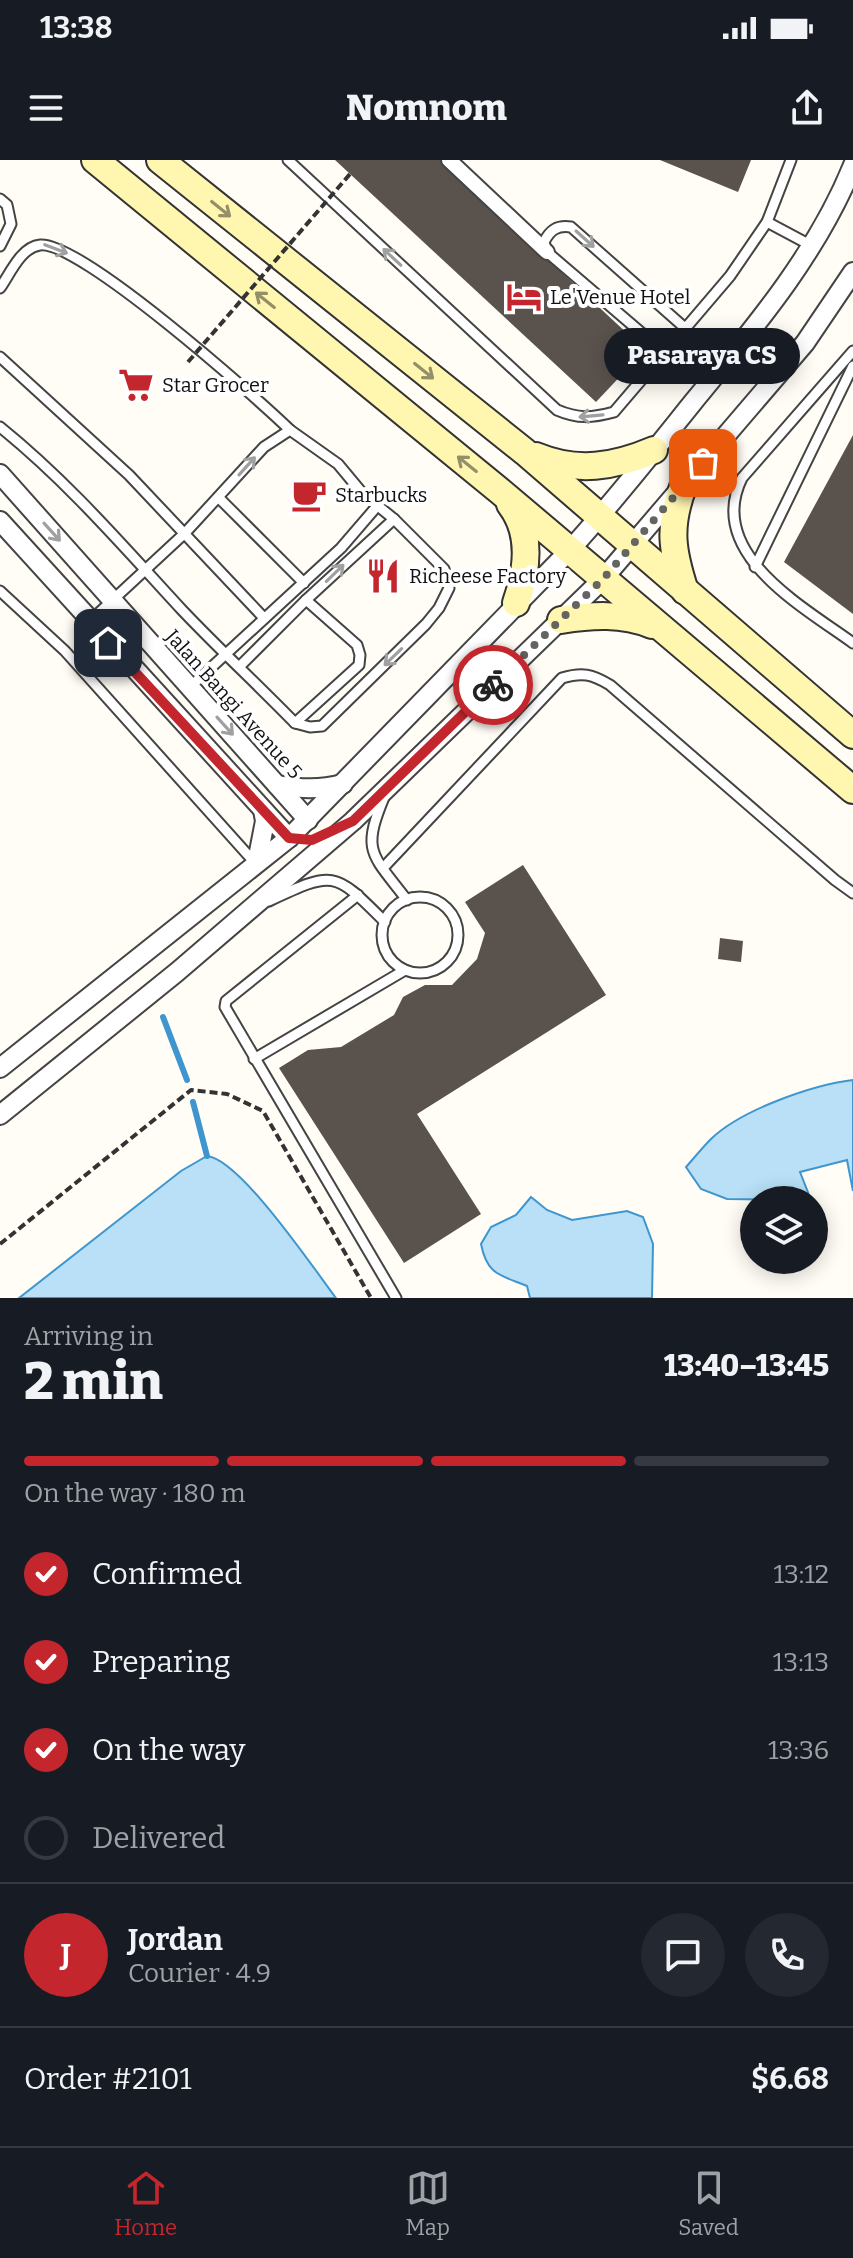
<!DOCTYPE html>
<meta charset="utf-8">
<style>
body{margin:0;font-family:Bitter,serif;background:#242831;color:#f1f3f6;height:100vh;display:flex;flex-direction:column;font-size:30px;white-space:nowrap}
*{box-sizing:border-box;margin:0}
p{font-size:26px;color:#9ea1a6}
.icon{flex:none;width:44px;height:44px;fill:none;stroke:currentColor;stroke-width:2;stroke-linecap:round;stroke-linejoin:round}
.map{position:relative;height:1138px;overflow:hidden}
.sheet{display:flex;flex-direction:column;background:#171b24;flex:1}
.sheet>*{flex:none}
.tools{position:absolute;left:740px;top:1026px;display:grid;gap:16px}
.tools a{display:grid;place-items:center;width:88px;height:88px;border-radius:50%;background:#171b24;box-shadow:0 4px 20px #0003;font-size:40px}
.pin{position:absolute;display:grid;place-items:center;width:68px;height:68px;color:#fff;margin:-34px;border-radius:16px;box-shadow:0 4px 12px #0006}
.courier{position:absolute;display:grid;place-items:center;width:80px;height:80px;margin:-40px;border:6px solid #c4262e;border-radius:50%;background:#fff;color:#222;box-shadow:0 2px 10px #0007}
.bubble{position:absolute;height:56px;border-radius:28px;background:#171b24;box-shadow:0 4px 20px #0003;font-size:26px;font-weight:800;line-height:56px;text-align:center}
.head em{font-style:normal;font-weight:800}
.head div{display:flex;flex-direction:column-reverse}
.head{display:flex;align-items:center;justify-content:space-between;height:136px;padding:0 24px}
h1{font-size:52px;font-weight:800;line-height:60px}
.bar{display:grid;grid-template-columns:repeat(4,1fr);gap:12px 8px;align-content:center;height:96px;padding:0 24px}
.bar i{height:10px;border-radius:6px;background:#363941}
.bar .current{background:#c4262e}
.bar p{grid-column:span 4}
.line{display:flex;align-items:center;gap:20px;padding:0 24px;border-top:2px solid #363941}
.line div{flex:1}
.round{display:grid;place-items:center;flex:none;width:84px;height:84px;border-radius:42px;background:#242831}
ol{padding:0 24px;list-style:none}
li{display:flex;align-items:center;gap:24px;height:88px}
li p{margin-inline-start:auto}
li .icon{padding:8px;border-radius:50%;background:#c4262e;color:#fff;stroke-width:4}
li:last-child{color:#9ea1a6}
li i{width:44px;height:44px;border:4px solid #363941;border-radius:50%}
.status{display:flex;justify-content:space-between;align-items:center;height:56px;padding:0 40px;background:#171b24;direction:ltr}
.status svg{height:22px;fill:currentColor}
header{display:flex;justify-content:space-between;align-items:center;height:104px;padding:0 24px;background:#171b24;font-size:36px;font-weight:800}
.tabs{display:flex;justify-content:space-around;align-items:center;height:112px;border-top:2px solid #363941;background:#171b24;font-size:22px;color:#9ea1a6}
.tabs a{display:grid;justify-items:center;gap:4px}
.tabs .current{color:#c4262e}
.map>svg:first-child{display:block}
</style>
<div class="status"><b>13:38</b><svg viewBox="0 0 49 12"><path d="M0 12V9h3v3zM5 12V6h3v6zM10 12V3h3v9zM15 12V0h3v12zM26 1h20v11H26zM47 4h2v5h-2z"/></svg></div>
<header><svg class="icon" aria-label="menu" viewBox="0 0 24 24"><path d="M4 6h16M4 12h16M4 18h16"/></svg>Nomnom<svg class="icon" aria-label="share" viewBox="0 0 24 24"><path d="M12 15V3M7 8l5-5 5 5M5 13v7h14v-7"/></svg></header>
<div class="map">
<svg width="853" height="1138" viewBox="0 0 853 1138">
<rect width="100%" height="100%" fill="#fffdf5"/>
<!-- water -->
<g fill="#b9e0f7" stroke="#3f96cf" stroke-width="2">
<path d="M853 920V1031L847 1000 800 1012 811 1040 727 1039 701 1029 686 1007C694 998 702 988 711 979 741 950 812 925 853 920Z"/>
<path d="M207 996C240 999 314 1109 336 1138H19L181 1011Z"/>
<path d="M531 1037 547 1050 572 1060 627 1051 643 1057 653 1084 652 1138H530L527 1126C500 1115 487 1115 481 1084L491 1067 516 1055Z"/>
</g>
<g fill="none" stroke-linecap="round" stroke-linejoin="round">
<!-- stream -->
<g stroke="#3f96cf" stroke-width="6">
<polyline points="163,857 187,920"/>
<polyline points="193,942 207,996"/>
</g>
</g>
<!-- building -->
<g fill="#5a524d">
<polygon points="335,0 441,0 645,190 596,242"/>
<polygon points="660,0 751,0 738,32"/>
<polygon points="853,275 853,454 784,402"/>
<polygon points="523,705 606,835 417,954 481,1054 404,1103 279,908 308,890 341,887 394,855 403,837 425,825 452,825 477,799 485,773 465,742"/>
<polygon points="720,778 743,781 741,802 718,799"/>
</g>
<g fill="none" stroke-linecap="round" stroke-linejoin="round">
<!-- service casing -->
<g stroke="#444" stroke-width="13">
<g id="service">
<path d="M288 0 557 250C578 259 592 258 614 252L730 116 767 62 791 0"/>
<polyline points="0,39 7,45 11,64 0,86"/>
<polyline points="767,62 812,86"/>
<path d="M0 128C10 114 21 87 40 85 79 80 256 237 290 270"/>
<path d="M853 191 742 318C705 393 802 446 853 483"/>
<path d="M665 193 547 92 544 82C550 70 557 65 571 67L685 168"/>
<polyline points="0,197 129,315 264,458"/>
<path d="M0 267C67 321 123 386 182 450 219 489 258 525 295 563L310 567 322 566 426 464 439 448 449 428 444 409 394 359 306 440 239 507"/>
<polyline points="219,338 304,423"/>
<polyline points="755,407 853,206"/>
<polyline points="0,431 65,491 256,704"/>
<polyline points="89,462 185,373 264,287 290,270 338,304 363,334 394,359"/>
<polyline points="190,527 341,388 378,345"/>
<polyline points="295,563 359,505 360,495 357,485 306,440"/>
<path d="M385 635C361 692 371 693 407 740"/>
<path d="M383 708 562 518C582 512 592 514 610 525L835 720 853 733"/>
<polyline points="358,735 226,841 225,847 396,1138"/>
<circle cx="420" cy="775" r="38"/>
<path d="M269 741C335 710 334 711 385 762"/>
<polyline points="254,899 405,810"/>
</g>
</g>
<!-- pedestrian casing -->
<g stroke="#444" stroke-width="18">
<polyline id="pedestrian" points="449,0 547,92"/>
</g>
<!-- minor casing -->
<g stroke="#444" stroke-width="22">
<g id="minor">
<polyline points="0,314 308,660"/>
<polyline points="0,361 289,678"/>
<path d="M277 625C300 629 320 630 343 624"/>
<polyline points="257,702 265,661 263,650"/>
<path d="M0 908 289 678 569 391C613 343 653 292 694 241 754 168 817 94 853 5"/>
<polyline points="0,955 177,812 353,661 603,419 805,183 853,112"/>
</g>
</g>
<!-- secondary casing -->
<g stroke="#333" stroke-width="30">
<g id="secondary">
<polyline points="95,0 501,332 853,630"/>
<polyline points="160,0 525,292 853,575"/>
<path d="M536 296C577 313 614 307 654 290"/>
<path d="M683 327C668 367 672 391 685 431"/>
<path d="M510 344C533 374 527 411 516 443"/>
<path d="M561 460C592 455 622 453 652 465"/>
</g>
</g>
<!-- path -->
<polyline stroke="#333" stroke-width="4" stroke-dasharray="8 4" stroke-linecap="butt" points="0,1084 191,930 227,934 263,951 371,1138"/>
<!-- service -->
<use href="#service" stroke="#fff" stroke-width="9"/>
<!-- pedestrian -->
<use href="#pedestrian" stroke="#fff" stroke-width="14"/>
<!-- minor -->
<use href="#minor" stroke="#fff" stroke-width="18"/>
<!-- secondary -->
<use href="#secondary" stroke="#fff6b0" stroke-width="26"/>
<!-- path-bridge -->
<polyline stroke="#333" stroke-width="4" stroke-dasharray="8 4" stroke-linecap="butt" points="188,202 350,14"/>
</g>
<!-- one-way arrows -->
<defs><path id="oneway-shaft" d="M-6 0H5M1.5-3L5.5 0L1.5 3" fill="none" stroke-width="1.6" stroke-linecap="round" stroke-linejoin="round" transform="scale(2)"/></defs>
<g stroke="#948f68">
<use href="#oneway-shaft" transform="translate(221 49) rotate(39)"/>
<use href="#oneway-shaft" transform="translate(265 140) rotate(-141)"/>
<use href="#oneway-shaft" transform="translate(424 211) rotate(39)"/>
<use href="#oneway-shaft" transform="translate(467 304) rotate(-141)"/>
</g>
<g stroke="#a0a0a0">
<use href="#oneway-shaft" transform="translate(585 79) rotate(42)"/>
<use href="#oneway-shaft" transform="translate(56 89) rotate(21)"/>
<use href="#oneway-shaft" transform="translate(392 97) rotate(-137)"/>
<use href="#oneway-shaft" transform="translate(591 256) rotate(175)"/>
<use href="#oneway-shaft" transform="translate(247 306) rotate(-48)"/>
<use href="#oneway-shaft" transform="translate(52 372) rotate(48)"/>
<use href="#oneway-shaft" transform="translate(335 413) rotate(-44)"/>
<use href="#oneway-shaft" transform="translate(393 497) rotate(136)"/>
<use href="#oneway-shaft" transform="translate(225 566) rotate(48)"/>
</g>
<g fill="none" stroke-linecap="round" stroke-linejoin="round">
<!-- done -->
<polyline stroke="#646461" stroke-width="8" stroke-dasharray="0 14.4" points="493,525 603,419 703,303"/>
<!-- route -->
<polyline stroke="#c4262e" stroke-width="10" points="108,483 289,678 312,680 353,661 493,525"/>
</g>
<!-- icons -->
<defs>
<g id="hotel-bare" transform="scale(2.76)"><path d="M-6-4.5h1.5V1H6V5H4.5V3h-9V5H-6ZM-4 0a1.8 1.8 0 1 1 3.6 0ZM.5 0V-2.5h3Q6-2.5 6 0Z" fill="#c4262e" stroke="#fff" stroke-width="2.5" paint-order="stroke"/></g>
<g id="supermarket-bare" transform="scale(2.76)"><path d="M-6-5.5h2.5l.6 2H6L4.5 2H-2.5L-4.4-4H-6ZM-1.5 3.2a1.3 1.3 0 1 0 .1 0ZM3 3.2a1.3 1.3 0 1 0 .1 0Z" fill="#c4262e" stroke="#fff" stroke-width="2.5" paint-order="stroke"/></g>
<g id="cafe-bare" transform="scale(2.76)"><path d="M-5.5-4.5H6V0H3Q3 3.5 0 3.5H-2.5Q-5.5 3.5-5.5 0ZM3-3.2v2h1.7v-2ZM-6 4.5H4V6H-6Z" fill="#c4262e" stroke="#fff" stroke-width="2.5" paint-order="stroke"/></g>
<g id="restaurant-bare" transform="scale(2.76)"><path d="M-5-6h1v4h1v-4h1v4h1v-4h1v5L-1.5 .5V6h-2V.5L-5-1ZM5-6V6H3V1.5H1.5Q1.5-4 5-6Z" fill="#c4262e" stroke="#fff" stroke-width="2.5" paint-order="stroke"/></g>
</defs>
<g fill-rule="evenodd">
<use href="#hotel-bare" x="524" y="137"/>
<use href="#supermarket-bare" x="136" y="225"/>
<use href="#cafe-bare" x="309" y="335"/>
<use href="#restaurant-bare" x="383" y="416"/>
</g>
<g text-anchor="middle" stroke-width="8" stroke-linejoin="round" paint-order="stroke">
<!-- poi labels -->
<g font-size="20" fill="#111" stroke="#fff" text-anchor="start">
<text x="550" y="144">Le'Venue Hotel</text>
<text x="162" y="232">Star Grocer</text>
<text x="335" y="342">Starbucks</text>
<text x="409" y="423">Richeese Factory</text>
</g>
<!-- street labels -->
<g font-size="20" fill="#111" stroke="#fff">
<text transform="translate(234 544) rotate(48)" y="7">Jalan Bangi Avenue 5</text>
</g>
</g>
</svg>
<div class="tools">
<a><svg class="icon" aria-label="layers" viewBox="0 0 24 24"><path d="M12 4l9 5-9 5-9-5zM3 14l9 5 9-5"/></svg></a>
</div>
<div class="pin" style="left:703px;top:303px;background:#ea580c"><svg class="icon" aria-label="bag" viewBox="0 0 24 24"><path d="M5 8h14l-1 12H6zM9 8a3 3 0 0 1 6 0"/></svg></div>
<div class="pin" style="left:108px;top:483px;background:#1f2937"><svg class="icon" aria-label="home" viewBox="0 0 24 24"><path d="M3 11l9-7 9 7M6 9v11h12V9"/></svg></div>
<div class="courier" style="left:493px;top:525px"><svg class="icon" aria-label="bike" viewBox="0 0 24 24"><circle cx="6" cy="16" r="4"/><circle cx="18" cy="16" r="4"/><path d="M6 16l4-8h5l3 8M10 8l3 8H6M13 5h3"/></svg></div>
<div class="bubble" style="left:604px;top:168px;width:196px">Pasaraya CS</div>
</div>
<section class="sheet">
<div class="head"><div><h1>2 min</h1><p>Arriving in</p></div><em>13:40–13:45</em></div>
<div class="bar"><i class="current"></i><i class="current"></i><i class="current"></i><i></i><p>On the way · 180 m</p></div>
<ol>
<li><svg class="icon" aria-label="check" viewBox="0 0 24 24"><path d="M5 12l5 5 9-10"/></svg>Confirmed<p>13:12</p></li>
<li><svg class="icon" aria-label="check" viewBox="0 0 24 24"><path d="M5 12l5 5 9-10"/></svg>Preparing<p>13:13</p></li>
<li><svg class="icon" aria-label="check" viewBox="0 0 24 24"><path d="M5 12l5 5 9-10"/></svg>On the way<p>13:36</p></li>
<li><i></i>Delivered</li>
</ol>
<div class="line" style="height:144px"><b class="round" style="background:#c4262e;color:#fff">J</b><div><b>Jordan</b><p>Courier · 4.9</p></div><a class="round"><svg class="icon" aria-label="chat" viewBox="0 0 24 24"><path d="M4 5h16v11H9l-5 4z"/></svg></a><a class="round"><svg class="icon" aria-label="phone" viewBox="0 0 24 24"><path d="M5 4h4l2 5-3 2q2 4 5 5l2-3 5 2v4C11 20 4 13 5 4z"/></svg></a></div>
<div class="line" style="height:104px"><div>Order #2101</div><b>$6.68</b></div>
</section>
<nav class="tabs">
<a class="current"><svg class="icon" aria-label="home" viewBox="0 0 24 24"><path d="M3 11l9-7 9 7M6 9v11h12V9"/></svg>Home</a>
<a><svg class="icon" aria-label="map" viewBox="0 0 24 24"><path d="M3 6l6-2 6 2 6-2v14l-6 2-6-2-6 2zM9 4v14M15 6v14"/></svg>Map</a>
<a><svg class="icon" aria-label="saved" viewBox="0 0 24 24"><path d="M7 4h10v16l-5-4-5 4z"/></svg>Saved</a>
</nav>
